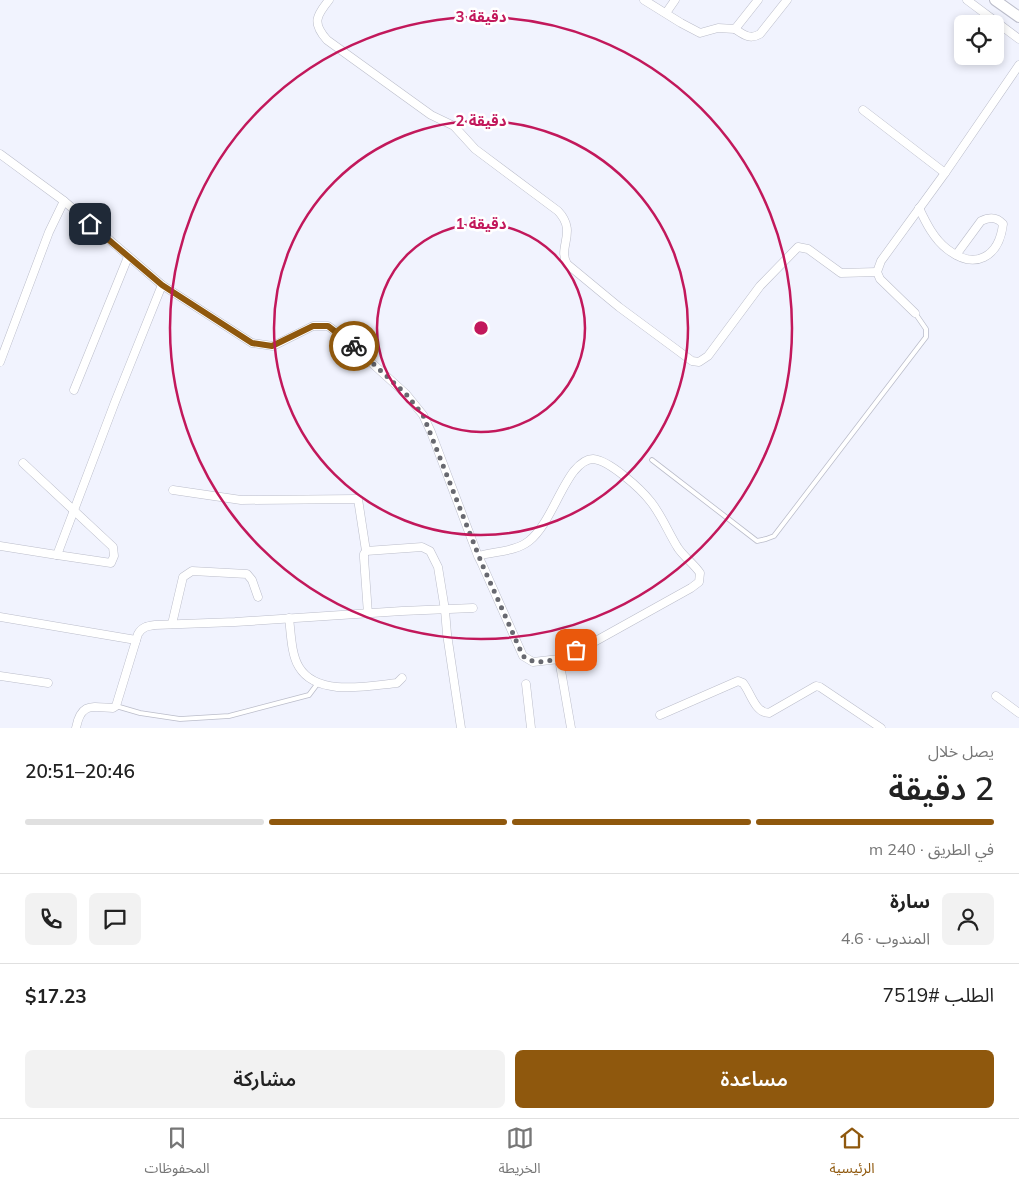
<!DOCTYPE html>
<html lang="ar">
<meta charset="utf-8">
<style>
body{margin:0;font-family:Mulish,"Noto Sans Arabic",sans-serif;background:#f2f2f2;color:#222;direction:rtl;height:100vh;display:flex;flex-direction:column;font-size:19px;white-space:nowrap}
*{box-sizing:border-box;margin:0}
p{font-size:16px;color:#767676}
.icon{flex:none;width:28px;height:28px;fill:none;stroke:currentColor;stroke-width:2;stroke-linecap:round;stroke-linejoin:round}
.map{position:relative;height:728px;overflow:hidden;direction:ltr}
.drawer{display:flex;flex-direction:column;background:#fff;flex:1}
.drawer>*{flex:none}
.tools{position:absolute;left:954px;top:15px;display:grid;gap:10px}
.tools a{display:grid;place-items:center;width:50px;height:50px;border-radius:8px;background:#fff;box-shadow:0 2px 8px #0003;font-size:25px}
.pin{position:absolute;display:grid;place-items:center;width:42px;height:42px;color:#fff;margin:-21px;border-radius:10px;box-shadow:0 2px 8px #0006}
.courier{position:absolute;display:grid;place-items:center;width:50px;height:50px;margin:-25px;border:4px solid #8f580d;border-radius:50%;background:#fff;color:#222;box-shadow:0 1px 6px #0007}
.overview em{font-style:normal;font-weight:600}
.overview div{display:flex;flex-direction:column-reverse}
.overview{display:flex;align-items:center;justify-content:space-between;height:85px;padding:0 25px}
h1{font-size:32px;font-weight:600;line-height:38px}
.bar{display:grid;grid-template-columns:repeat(4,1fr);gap:8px 5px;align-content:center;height:60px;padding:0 25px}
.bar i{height:6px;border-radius:4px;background:#e0e0e0}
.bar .active{background:#8f580d}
.bar p{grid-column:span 4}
.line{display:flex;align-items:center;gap:12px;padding:0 25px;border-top:1px solid #e0e0e0}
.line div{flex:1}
.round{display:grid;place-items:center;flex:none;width:52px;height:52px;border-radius:8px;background:#f2f2f2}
.primary-button{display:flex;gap:10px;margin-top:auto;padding:10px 25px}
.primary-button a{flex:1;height:58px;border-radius:8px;background:#8f580d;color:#fff;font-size:20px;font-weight:600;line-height:58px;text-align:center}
.primary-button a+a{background:#f2f2f2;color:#222}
.dock{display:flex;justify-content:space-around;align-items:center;height:70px;border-top:1px solid #e0e0e0;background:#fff;font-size:14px;color:#767676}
.dock a{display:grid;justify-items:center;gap:2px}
.dock .active{color:#8f580d}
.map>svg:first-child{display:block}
</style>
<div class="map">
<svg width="1019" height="728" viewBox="0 0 1019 728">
<rect width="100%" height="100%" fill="#f1f3fe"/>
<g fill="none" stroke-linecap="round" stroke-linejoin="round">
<!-- service casing -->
<g stroke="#bbbdca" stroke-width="5.5">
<g id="service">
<polyline points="652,460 757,541 766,539 774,536 926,337 926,329 915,313"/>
<polyline points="116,706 140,713 180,719 229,716 309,695 318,683"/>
</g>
</g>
<!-- minor casing -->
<g stroke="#bbbdca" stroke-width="9">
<g id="minor">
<path d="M329 0C316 16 312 23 327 40L431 115 454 126 475 149 558 211C578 232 557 247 567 264L619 307 692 361 699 362 708 356 760 286 798 247 808 249 841 273 877 272"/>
<polyline points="644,0 681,23 700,33 718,28 735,29 758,0"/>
<polyline points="967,0 1019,39"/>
<polyline points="666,13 675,0"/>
<path d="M735 29C744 35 750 40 760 34L787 0"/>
<polyline points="863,110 945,173"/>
<path d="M0 154 64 201 162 285 252 343 273 346 313 326H328L343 337 406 394 423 415 431 432 478 556 482 564 523 656 533 662 559 659 594 642 691 588 699 582 700 573C694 564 684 557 678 548 668 532 662 516 651 502 641 489 609 460 593 459 585 459 579 465 574 471 559 490 548 526 529 541 515 552 495 551 478 556"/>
<path d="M919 208C926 223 934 239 947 249 975 271 999 257 1003 224 996 216 989 217 981 221L956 255"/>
<polyline points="915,313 880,279 877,272 881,261 945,173 1019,65"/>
<polyline points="0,362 49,232 64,201"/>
<polyline points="74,390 128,257"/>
<polyline points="23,463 113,547 114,556 111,563 57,555"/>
<polyline points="173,490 241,500 358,499 366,551 364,554 364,558 368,614"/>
<polyline points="0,546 57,555 115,402 162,285"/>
<polyline points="366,551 422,547 430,551 438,567 445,610 447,634 461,728"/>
<polyline points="0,617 136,640"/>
<path d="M289 618C291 633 291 654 299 667 317 697 368 686 397 683L402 678"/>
<polyline points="172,624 183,577 192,571 247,574 252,580 258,597"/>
<polyline points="559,659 571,728"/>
<polyline points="0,676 48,683"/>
<polyline points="526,684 531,728"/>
<polyline points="996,696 1019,713"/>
<path d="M660 715 738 681 743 683C751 693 755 713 769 713L816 686 820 687 881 728"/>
<path d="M76 728C81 702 92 707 113 708L116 706 138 634C142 627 147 626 155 625L235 622 402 611 473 608"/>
</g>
</g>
<!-- secondary casing -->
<g stroke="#bbbdca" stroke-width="12">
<polyline id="secondary" points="995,0 1019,17"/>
</g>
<!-- service -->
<use href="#service" stroke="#fff" stroke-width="4"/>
<!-- minor -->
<use href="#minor" stroke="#fff" stroke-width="8"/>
<!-- secondary -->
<use href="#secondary" stroke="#fff" stroke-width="10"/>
</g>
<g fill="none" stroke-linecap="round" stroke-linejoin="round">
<!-- done -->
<path stroke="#686970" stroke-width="5" stroke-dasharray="0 9" d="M354 346 406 394 423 415 482 564 523 656C538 669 561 657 576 650"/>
<!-- route -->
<polyline stroke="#8f580d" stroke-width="6" points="90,224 162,285 252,343 272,346 313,326 328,326 354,346"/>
</g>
<!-- distance rings -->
<g fill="none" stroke="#c2185b" stroke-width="2.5">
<circle cx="481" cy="328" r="104"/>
<circle cx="481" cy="328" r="207"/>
<circle cx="481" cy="328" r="311"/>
</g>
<circle cx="481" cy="328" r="8" fill="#c2185b" stroke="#fff" stroke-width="2.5"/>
<g font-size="15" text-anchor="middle" font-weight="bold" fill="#c2185b" stroke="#fff" stroke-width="5" stroke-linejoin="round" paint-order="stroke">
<text x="481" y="22">3 دقيقة</text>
<text x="481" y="126">2 دقيقة</text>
<text x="481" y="229">1 دقيقة</text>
</g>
</svg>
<div class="tools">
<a><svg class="icon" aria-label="locate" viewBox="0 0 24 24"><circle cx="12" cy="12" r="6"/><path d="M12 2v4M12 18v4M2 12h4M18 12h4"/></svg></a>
</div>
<div class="pin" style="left:576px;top:650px;background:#ea580c"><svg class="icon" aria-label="bag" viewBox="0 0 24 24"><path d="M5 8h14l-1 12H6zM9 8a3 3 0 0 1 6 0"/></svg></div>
<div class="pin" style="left:90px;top:224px;background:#1f2937"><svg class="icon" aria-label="home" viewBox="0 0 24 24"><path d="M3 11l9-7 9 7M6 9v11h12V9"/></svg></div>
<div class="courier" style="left:354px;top:346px"><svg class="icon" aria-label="bike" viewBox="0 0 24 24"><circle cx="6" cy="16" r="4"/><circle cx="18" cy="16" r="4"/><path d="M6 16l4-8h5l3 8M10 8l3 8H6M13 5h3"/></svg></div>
</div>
<section class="drawer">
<div class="overview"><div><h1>2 دقيقة</h1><p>يصل خلال</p></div><em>20:46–20:51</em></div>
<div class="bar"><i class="active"></i><i class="active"></i><i class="active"></i><i></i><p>في الطريق · 240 m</p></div>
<div class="line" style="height:90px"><a class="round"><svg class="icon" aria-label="person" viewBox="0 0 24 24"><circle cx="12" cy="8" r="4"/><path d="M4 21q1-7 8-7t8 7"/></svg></a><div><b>سارة</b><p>المندوب · 4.6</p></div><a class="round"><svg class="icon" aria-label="chat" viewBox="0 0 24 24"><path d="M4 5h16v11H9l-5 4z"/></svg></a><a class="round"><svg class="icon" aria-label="phone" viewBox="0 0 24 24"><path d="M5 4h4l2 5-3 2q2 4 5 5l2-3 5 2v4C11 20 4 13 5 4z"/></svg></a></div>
<div class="line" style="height:65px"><div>الطلب #7519</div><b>$17.23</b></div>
<div class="primary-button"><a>مساعدة</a><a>مشاركة</a></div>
</section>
<nav class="dock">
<a class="active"><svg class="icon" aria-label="home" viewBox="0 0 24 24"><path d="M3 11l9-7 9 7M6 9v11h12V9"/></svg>الرئيسية</a>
<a><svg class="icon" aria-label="map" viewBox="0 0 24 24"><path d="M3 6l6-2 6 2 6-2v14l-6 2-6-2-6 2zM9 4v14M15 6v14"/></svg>الخريطة</a>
<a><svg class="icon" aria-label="saved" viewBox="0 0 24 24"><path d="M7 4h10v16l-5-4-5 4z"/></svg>المحفوظات</a>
</nav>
